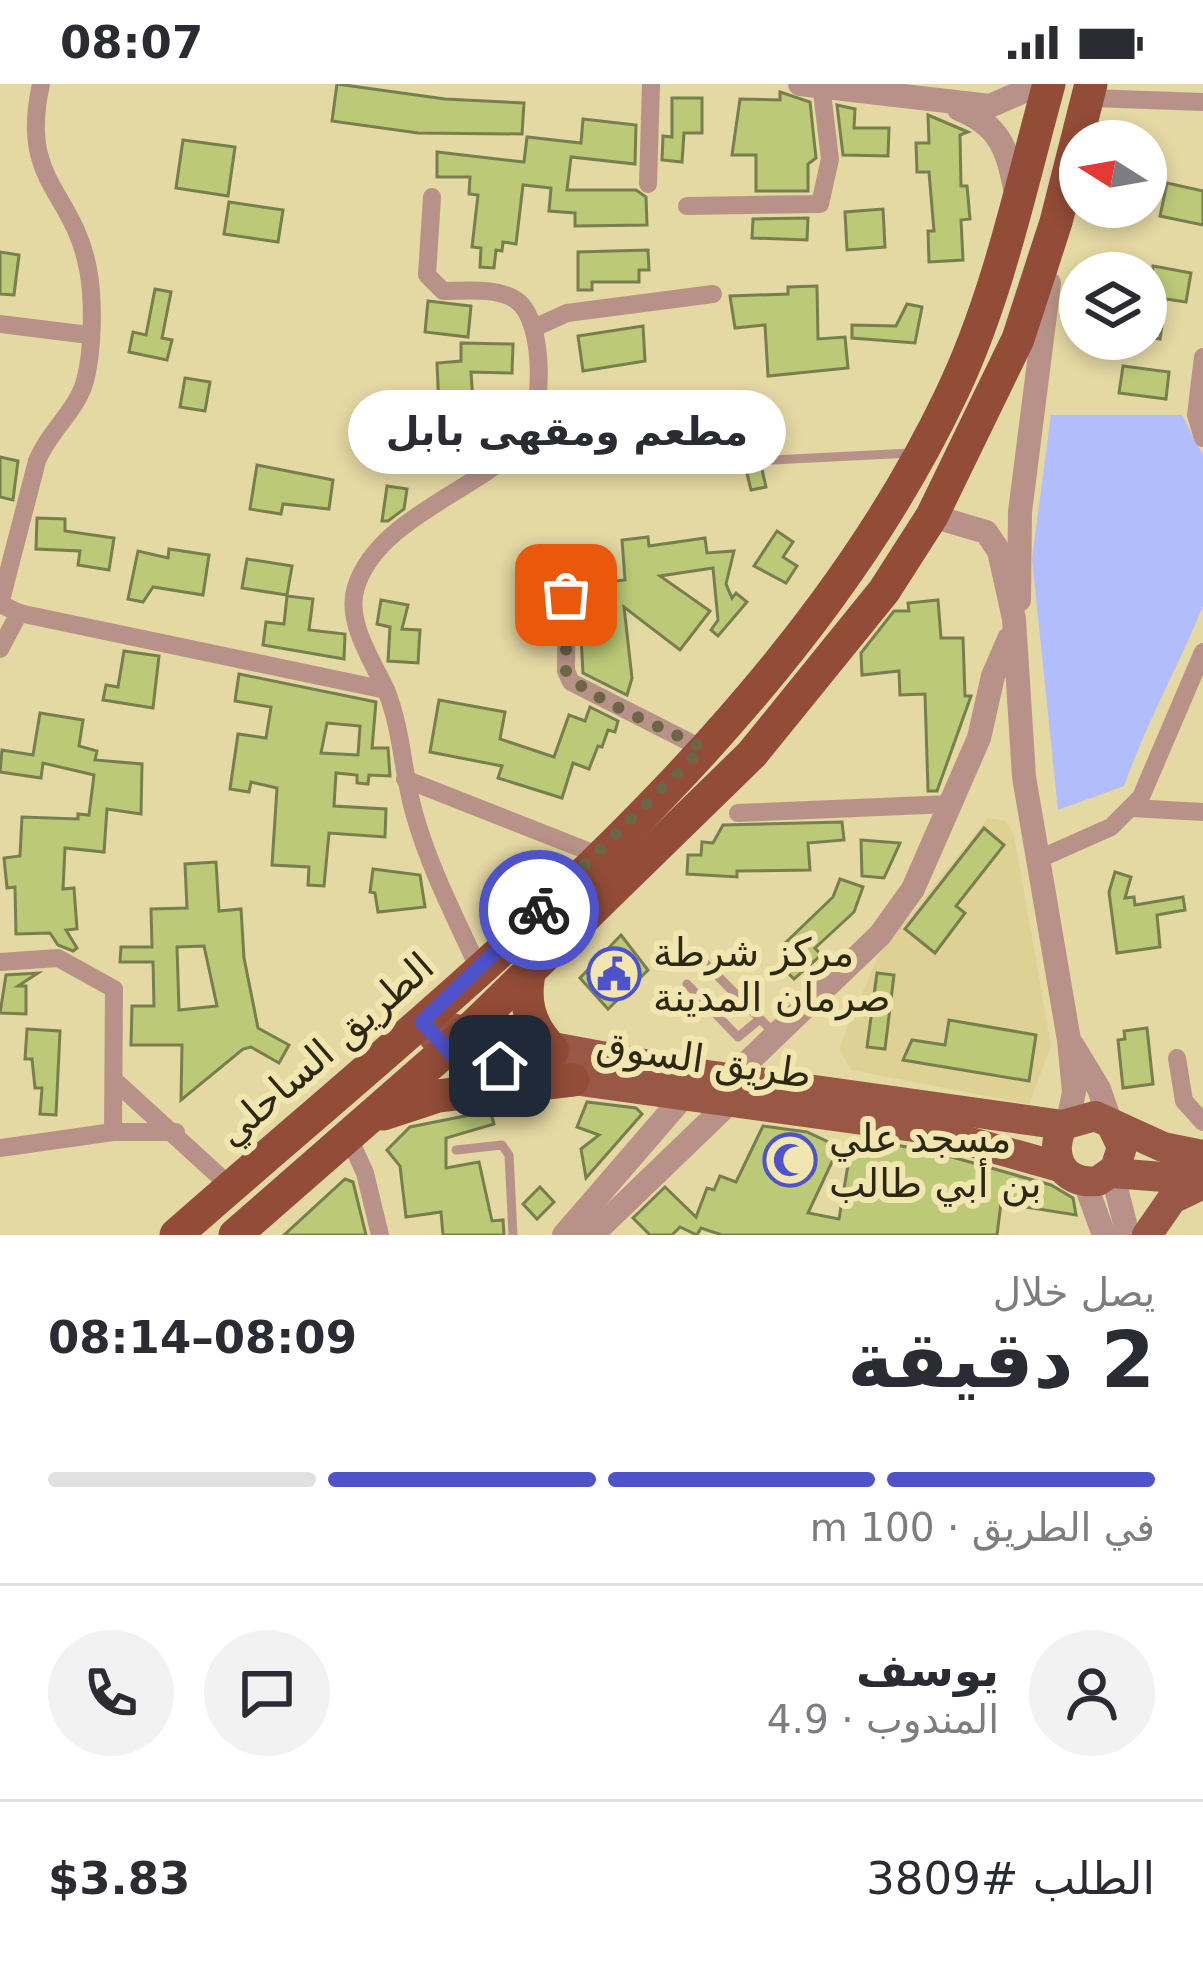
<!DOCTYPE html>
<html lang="ar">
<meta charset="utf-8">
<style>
body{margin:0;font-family:"DejaVu Sans",Cairo,sans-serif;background:#f2f2f3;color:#2b2b33;direction:rtl;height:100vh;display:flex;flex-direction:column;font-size:45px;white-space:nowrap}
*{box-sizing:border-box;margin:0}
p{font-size:39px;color:#7c7c81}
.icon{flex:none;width:66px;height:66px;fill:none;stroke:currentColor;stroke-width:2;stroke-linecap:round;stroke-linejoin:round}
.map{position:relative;height:1151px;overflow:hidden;direction:ltr}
.details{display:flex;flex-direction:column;background:#fff;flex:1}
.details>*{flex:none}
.needle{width:78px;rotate:281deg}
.tools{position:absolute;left:1059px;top:36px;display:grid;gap:24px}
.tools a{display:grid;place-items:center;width:108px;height:108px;border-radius:50%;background:#fff;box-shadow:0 6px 18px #0003;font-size:60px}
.pin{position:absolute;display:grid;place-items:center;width:102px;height:102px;color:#fff;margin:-51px;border-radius:24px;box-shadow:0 6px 18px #0006}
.courier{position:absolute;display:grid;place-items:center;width:120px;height:120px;margin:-60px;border:9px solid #4f53ca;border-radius:50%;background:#fff;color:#222;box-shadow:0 3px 15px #0007}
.bubble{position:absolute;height:84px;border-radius:42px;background:#fff;box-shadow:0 6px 18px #0003;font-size:39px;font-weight:800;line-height:84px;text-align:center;direction:rtl}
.summary em{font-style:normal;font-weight:800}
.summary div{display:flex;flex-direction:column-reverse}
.summary{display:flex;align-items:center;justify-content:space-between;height:204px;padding:0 48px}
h1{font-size:78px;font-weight:800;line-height:90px}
.bar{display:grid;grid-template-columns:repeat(4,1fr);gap:18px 12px;align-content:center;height:144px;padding:0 48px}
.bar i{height:15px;border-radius:9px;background:#e1e1e2}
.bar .current{background:#4f53ca}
.bar p{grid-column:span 4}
.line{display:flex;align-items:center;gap:30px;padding:0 48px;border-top:3px solid #e1e1e2}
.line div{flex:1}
.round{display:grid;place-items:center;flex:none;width:126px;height:126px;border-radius:63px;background:#f2f2f3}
.status{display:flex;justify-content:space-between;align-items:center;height:84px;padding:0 60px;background:#fff;direction:ltr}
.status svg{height:33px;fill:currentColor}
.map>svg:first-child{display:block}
</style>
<div class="status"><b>08:07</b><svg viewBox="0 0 49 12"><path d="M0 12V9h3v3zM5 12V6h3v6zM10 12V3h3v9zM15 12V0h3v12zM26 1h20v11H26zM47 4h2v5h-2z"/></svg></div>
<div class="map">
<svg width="1203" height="1151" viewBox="0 0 1203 1151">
<rect width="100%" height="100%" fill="#e4d8a3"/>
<!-- built -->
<polygon fill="#dfd194" points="988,734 1005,737 1014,751 1051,962 1029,1020 851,986 839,964 878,872"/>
<!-- green -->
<path fill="#b2bdfb" d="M1051 331H1182L1203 371V522C1178 583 1146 640 1124 702L1058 726 1032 475Z"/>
<!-- building -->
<g fill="#bcc977" stroke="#777f4f" stroke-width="3" fill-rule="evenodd">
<polygon points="337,0 445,15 524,19 522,50 418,49 332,37"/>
<polygon points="780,8 810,18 816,74 808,80 808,107 756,107 756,71 732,71 740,15 780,16"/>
<polygon points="672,14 702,14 702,49 684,49 682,78 662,76 663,52 672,53"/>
<polygon points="837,21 855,25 854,44 889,44 888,72 843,71"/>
<polygon points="928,31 968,48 960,51 961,102 967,102 970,135 961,136 963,176 929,178 928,147 934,147 929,88 917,88 916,59 929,59"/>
<polygon points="583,35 636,41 635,80 571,73 567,106 636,106 646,113 647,141 575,142 575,129 549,127 551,104 523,101 516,160 503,158 502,167 496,166 494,184 480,183 481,164 472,163 478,111 469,110 470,93 437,93 437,68 524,78 527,53 581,59"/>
<polygon points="183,56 235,63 228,112 176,104"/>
<polygon points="1167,99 1203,107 1203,141 1160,132"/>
<polygon points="229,118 283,126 278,158 224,150"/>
<polygon points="883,125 885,163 847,166 845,128"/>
<polygon points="808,134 807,156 752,154 753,135"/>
<polygon points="648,166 649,186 639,186 639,198 592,198 592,206 578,206 578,168"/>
<polygon points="0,168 19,171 14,211 0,210"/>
<polygon points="1153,182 1191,189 1186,218 1166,215 1160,255 1146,253"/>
<polygon points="817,202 818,255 845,253 848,284 768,292 765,241 735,244 730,212 788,210 788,203"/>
<polygon points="155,205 171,208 162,254 172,256 167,276 129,268 133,248 146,251"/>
<polygon points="428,217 471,222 468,253 425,248"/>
<polygon points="907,220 922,223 915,259 852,254 852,241 896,242"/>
<polygon points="643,242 645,277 583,287 578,252"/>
<polygon points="461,259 513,260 512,289 471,288 473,318 439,324 437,279 461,277"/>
<polygon points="1123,282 1169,288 1166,315 1119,309"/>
<polygon points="185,294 210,298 205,327 180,323"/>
<polygon points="655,333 657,362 641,364 639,335"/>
<polygon points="764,336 767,352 755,355 766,403 751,406 736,343"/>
<polygon points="0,373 18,377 13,416 0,413"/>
<polygon points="257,381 333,396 329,425 283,420 281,430 250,425"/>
<polygon points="387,402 407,405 404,425 388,437 382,437"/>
<polygon points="37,434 65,435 65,447 114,454 109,486 78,481 80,467 36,465"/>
<polygon points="777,447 793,458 783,473 797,482 786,499 754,482"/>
<polygon points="648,453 649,462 705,454 707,469 734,467 726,500 732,514 736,509 747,518 718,552 711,546 718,536 713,484 660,492 710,527 680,566 624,523 632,594 627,611 583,589 580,534 600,532 597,499 625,496 622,456"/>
<polygon points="169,465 209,471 203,511 153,503 143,518 128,515 138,467 168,474"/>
<polygon points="247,475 292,482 287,511 242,504"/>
<polygon points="287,512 313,515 309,546 345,550 344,575 263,561 266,538 284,540"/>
<polygon points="381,516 408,521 402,545 420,546 418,579 388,577 390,543 377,540"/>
<polygon points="938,516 941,554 963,554 965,612 971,612 937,707 928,707 925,610 900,611 899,587 862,591 861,569 894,527 909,527 908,519"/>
<polygon points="124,567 159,572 153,624 103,616 106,601 118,603"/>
<path d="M239 590 376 618 372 664H388L390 692 369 691 368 700 357 699V691L336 689 334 722 386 725 385 753 329 749 324 802 308 801 309 783 272 781 277 704 251 698 249 708 230 705 238 650 266 654 271 623 235 617ZM327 639 360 642 358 671 321 669Z"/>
<polygon points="439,616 505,628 500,655 554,673 569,631 585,637 590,623 618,637 615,648 608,646 602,663 598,662 589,685 573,679 562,714 498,694 502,682 430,668"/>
<polygon points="40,629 83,636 79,662 97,667 95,676 142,680 141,730 107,725 104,768 65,764 63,805 74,804 77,845 66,846 77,864 73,867 58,861 50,849 16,850 15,803 7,804 4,774 20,772 22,733 78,735 78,730 89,731 94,691 43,679 41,694 0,688 2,666 33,671"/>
<polygon points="842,738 844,756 808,759 810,786 737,787 737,793 687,790 688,771 701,771 702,758 713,759 723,741"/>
<polygon points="984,744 1004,761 956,822 965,829 935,869 905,845"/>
<polygon points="861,756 900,759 884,794 862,792"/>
<path d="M216 778 219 827 241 825 244 874 258 944 289 961 279 979 251 963 243 965 181 1016 182 961H131L132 922H154L153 878H120L121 863H152L151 825 187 824 185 780ZM204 862 217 922 179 926 177 863Z"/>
<polygon points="373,785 420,791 425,823 378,828 375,809 370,808"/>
<polygon points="1115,788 1131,793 1125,814 1134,813 1135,821 1183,813 1185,826 1157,831 1160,863 1117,869 1109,808"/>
<polygon points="840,795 863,803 854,828 815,864 821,871 794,895 784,885 794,876 782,862 833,813"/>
<polygon points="621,851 648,886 608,925 580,894"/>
<polygon points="38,889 18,902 26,902 26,930 0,929 6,891"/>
<polygon points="877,889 894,891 885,965 867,963"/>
<polygon points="949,936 1036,951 1029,997 903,976 912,956 945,961"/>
<polygon points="1147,944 1153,1000 1123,1004 1118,956 1125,955 1124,947"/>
<polygon points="27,945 60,947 56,1031 40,1030 42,1004 35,1004 32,975 25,975"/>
<polygon points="587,1018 636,1024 642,1030 586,1094 581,1065 599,1051 577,1043"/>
<polygon points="490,1027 494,1040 446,1054 446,1084 479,1078 492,1137 503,1136 504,1151 443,1151 441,1128 406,1133 400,1082 387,1066 410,1043"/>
<polygon points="763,1042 807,1048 839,1063 808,1129 839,1135 850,1069 856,1072 859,1055 931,1067 1051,1101 1073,1114 1076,1131 1001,1119 997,1151 722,1151 701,1144 697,1151 680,1143 672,1151 650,1151 633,1134 665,1103 696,1133 707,1104 714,1106 720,1092 736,1098"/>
<polygon points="345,1095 353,1098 366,1151 284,1151"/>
<polygon points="540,1103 554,1118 537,1135 523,1120"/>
</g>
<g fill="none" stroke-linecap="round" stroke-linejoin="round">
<!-- service -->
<g stroke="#b89288" stroke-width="9">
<polyline points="772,376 911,369"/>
<polyline points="700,874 772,947"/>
<polyline points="687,900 738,953 760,935"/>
<polyline points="456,1066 502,1061 509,1071 513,1151"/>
</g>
<!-- minor -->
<g stroke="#b89288" stroke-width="18">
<polyline points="1090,14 1203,18"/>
<polyline points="648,100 651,0"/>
<polyline points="687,122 820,120 830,75 821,0"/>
<polyline points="0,240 89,251"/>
<polyline points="536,243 567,229 713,210"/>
<polyline points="1203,273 1196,331 1203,354"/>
<polyline points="567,472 566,587 571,598 703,665"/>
<path d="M0 520 19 529 386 606C403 648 402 689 415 732 430 785 456 835 479 885"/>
<path d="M0 520 37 377C49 347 76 328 85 297 93 267 94 216 88 185 73 105 19 99 41 0"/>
<polyline points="0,565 19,529"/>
<path d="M386 606C372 576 345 537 356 503 377 435 476 407 521 360 545 335 546 236 516 216 496 203 465 207 443 207L427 191 432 113"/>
<polyline points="405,695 598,771"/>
<polyline points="1132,724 1203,728"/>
<polyline points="738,729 950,720"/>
<polyline points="1039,775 1111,743 1141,713 1203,568"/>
<polyline points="0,878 58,874 114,905 113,1048"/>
<polyline points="1177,974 1184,1017 1203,1038"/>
<polyline points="115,997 231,1103"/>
<polyline points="349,1054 365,1089 380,1151"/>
<polyline points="0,1064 113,1048 176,1048"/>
</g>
<!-- tertiary -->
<g stroke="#b89288" stroke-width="24">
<polyline points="800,0 990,22 1040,0"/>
<path d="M959 25C1004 43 1008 70 1017 114"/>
<polyline points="932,432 986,448 999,467 1014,535 1024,693 1069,956 1074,1008 1068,1038"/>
<polyline points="1019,516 1020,428 1049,199"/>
<polyline points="1073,962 1099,1005 1111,1040"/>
<polyline points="731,994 880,851 913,805 979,654 993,592 1009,555"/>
<polyline points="1112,1089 1128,1151"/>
<polyline points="1085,1099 1104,1151"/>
<polyline points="564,1151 684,1012"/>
<polyline points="592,1151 730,1018"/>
</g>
<!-- primary -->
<g stroke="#995745" stroke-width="30">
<polyline points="422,938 444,966 464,975 573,996 921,1044 1060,1083"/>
<polyline points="445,943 693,989 1063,1041"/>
<path d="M1111 1040 1122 1063 1115 1085 1098 1097C1061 1101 1048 1071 1063 1041L1095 1032 1163 1063 1203 1071"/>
<polyline points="1112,1089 1203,1096"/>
<polyline points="1147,1151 1172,1115 1203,1100"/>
</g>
<!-- trunk -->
<g stroke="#924c38" stroke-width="33">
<path d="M531 881C522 915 528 941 553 966"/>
<polyline points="383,1030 438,1012 573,996"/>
<path d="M176 1151C453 907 790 650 951 311 998 213 1020 105 1049 0"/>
<polyline points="235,1151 466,949 752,670 884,507 932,432 1018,255 1056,138 1091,0"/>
</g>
</g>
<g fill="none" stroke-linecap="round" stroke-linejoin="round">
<!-- done -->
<path stroke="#6d6646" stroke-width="12" stroke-dasharray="0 21.6" d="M539 826 703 664C673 648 577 610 566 587V511"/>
<!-- route -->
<polyline stroke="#4f53ca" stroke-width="15" points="500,982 453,971 422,938 539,826"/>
</g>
<!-- icons -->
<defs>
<g id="civic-ring" transform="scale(2.7)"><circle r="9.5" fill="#f1e5b0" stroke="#4f53ca" stroke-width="1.5"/><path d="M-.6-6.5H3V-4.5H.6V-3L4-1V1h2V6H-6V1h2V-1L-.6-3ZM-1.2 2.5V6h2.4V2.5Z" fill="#4f53ca"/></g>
<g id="mosque-ring" transform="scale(2.7)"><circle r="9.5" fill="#f1e5b0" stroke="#4f53ca" stroke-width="1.5"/><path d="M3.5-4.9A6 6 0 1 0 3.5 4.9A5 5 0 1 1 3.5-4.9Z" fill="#4f53ca"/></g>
</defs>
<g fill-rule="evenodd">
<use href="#civic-ring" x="614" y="890"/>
<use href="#mosque-ring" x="790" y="1076"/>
</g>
<g text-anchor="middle" stroke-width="12" stroke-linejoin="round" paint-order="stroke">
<!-- poi labels -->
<g font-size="39" fill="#2d2814" stroke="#f1e5b0" text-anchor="start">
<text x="653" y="882">مركز شرطة<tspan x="653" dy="45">صرمان المدينة</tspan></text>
<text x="829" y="1068">مسجد علي<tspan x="829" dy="45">بن أبي طالب</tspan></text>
</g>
<!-- street labels -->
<g font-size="39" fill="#2d2814" stroke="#f1e5b0">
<text transform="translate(325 965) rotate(-41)" y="14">الطريق الساحلي</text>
<text transform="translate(704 975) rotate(8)" y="14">طريق السوق</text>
</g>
</g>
</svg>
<div class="tools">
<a><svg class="needle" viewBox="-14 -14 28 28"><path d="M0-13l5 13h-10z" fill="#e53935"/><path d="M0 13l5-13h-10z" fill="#7c7c81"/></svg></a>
<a><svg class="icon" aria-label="layers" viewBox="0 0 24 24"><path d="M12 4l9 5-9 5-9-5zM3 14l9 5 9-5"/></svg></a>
</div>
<div class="pin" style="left:566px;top:511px;background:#ea580c"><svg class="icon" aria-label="bag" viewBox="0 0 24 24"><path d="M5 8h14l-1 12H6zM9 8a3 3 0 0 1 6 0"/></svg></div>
<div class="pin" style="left:500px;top:982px;background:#1f2937"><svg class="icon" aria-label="home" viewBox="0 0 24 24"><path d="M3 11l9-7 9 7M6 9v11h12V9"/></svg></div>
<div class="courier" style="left:539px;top:826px"><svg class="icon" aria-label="bike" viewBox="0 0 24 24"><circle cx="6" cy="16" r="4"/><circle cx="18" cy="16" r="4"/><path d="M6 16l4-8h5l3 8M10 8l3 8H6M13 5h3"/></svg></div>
<div class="bubble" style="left:348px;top:306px;width:438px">مطعم ومقهى بابل</div>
</div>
<section class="details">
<div class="summary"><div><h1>2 دقيقة</h1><p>يصل خلال</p></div><em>08:09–08:14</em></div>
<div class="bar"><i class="current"></i><i class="current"></i><i class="current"></i><i></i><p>في الطريق · 100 m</p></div>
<div class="line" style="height:216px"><a class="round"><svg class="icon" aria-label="person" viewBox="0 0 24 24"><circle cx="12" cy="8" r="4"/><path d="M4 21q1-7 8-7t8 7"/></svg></a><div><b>يوسف</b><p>المندوب · 4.9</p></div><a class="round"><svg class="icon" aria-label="chat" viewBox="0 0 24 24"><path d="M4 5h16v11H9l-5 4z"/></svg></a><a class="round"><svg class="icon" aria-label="phone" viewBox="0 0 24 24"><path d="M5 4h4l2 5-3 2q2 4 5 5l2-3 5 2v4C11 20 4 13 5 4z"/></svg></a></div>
<div class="line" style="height:156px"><div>الطلب #3809</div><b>$3.83</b></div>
</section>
